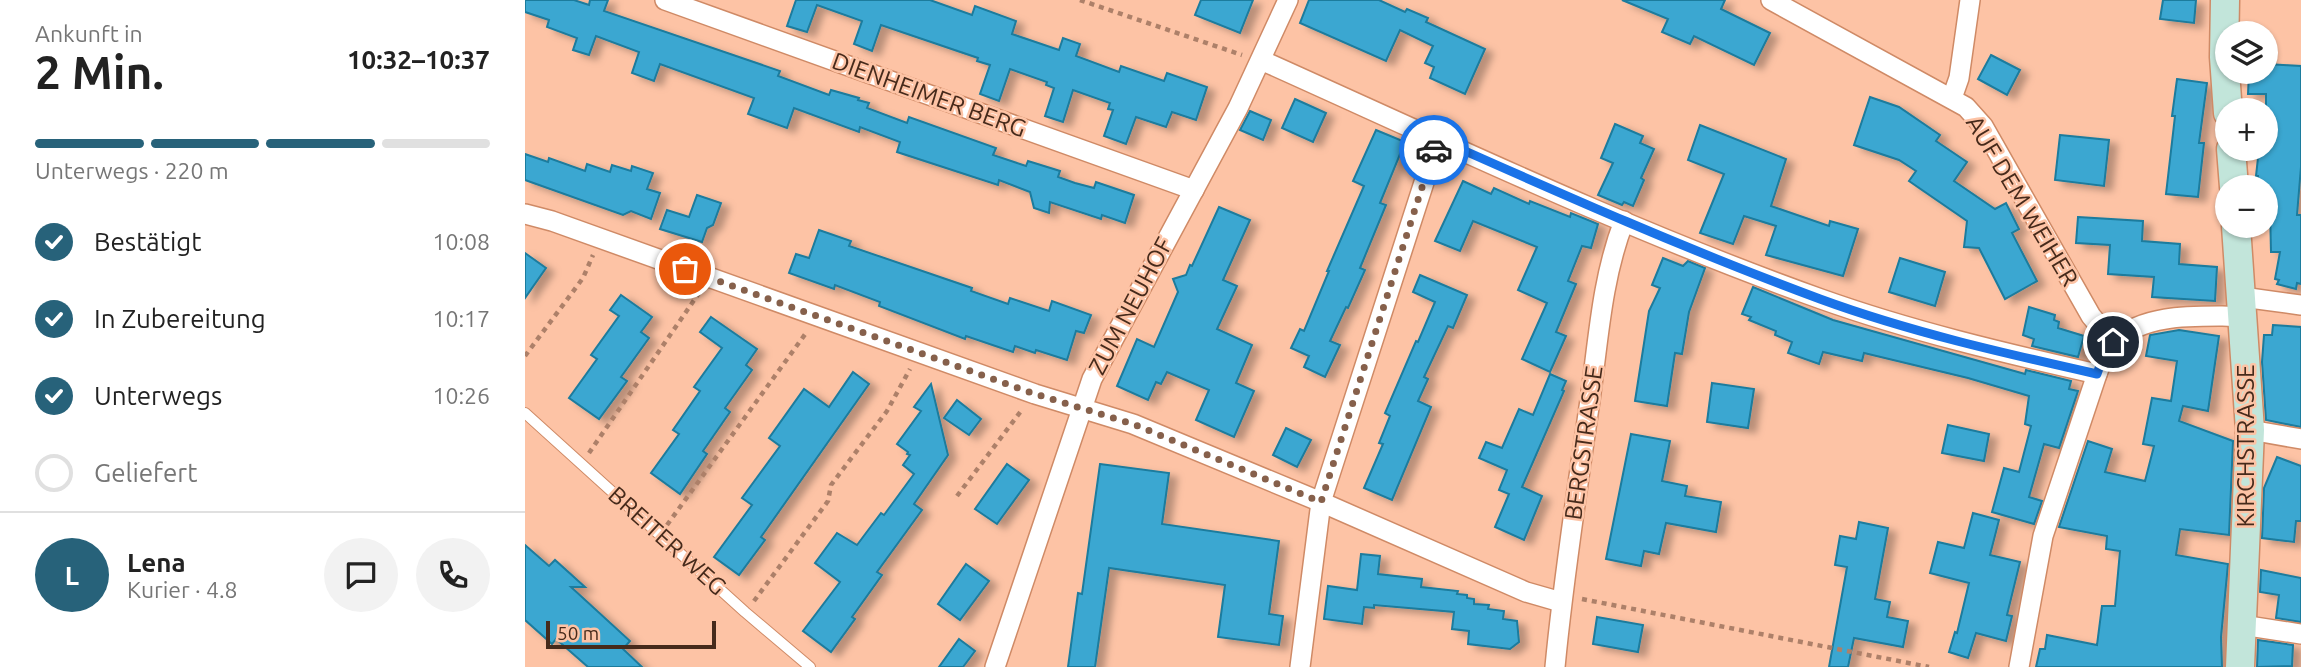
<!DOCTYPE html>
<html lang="de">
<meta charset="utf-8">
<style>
body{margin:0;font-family:Ubuntu,sans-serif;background:#f2f2f2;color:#222;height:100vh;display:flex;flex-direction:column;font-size:26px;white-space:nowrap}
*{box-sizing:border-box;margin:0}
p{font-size:23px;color:#767676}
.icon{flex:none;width:38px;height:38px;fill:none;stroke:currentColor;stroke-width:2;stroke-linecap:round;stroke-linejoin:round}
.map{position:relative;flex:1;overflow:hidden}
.drawer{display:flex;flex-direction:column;background:#fff;width:525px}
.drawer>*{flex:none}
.fabs{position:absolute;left:1690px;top:21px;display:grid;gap:14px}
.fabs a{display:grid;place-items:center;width:63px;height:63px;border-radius:50%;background:#fff;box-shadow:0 2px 5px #0004;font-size:35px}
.scale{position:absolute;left:21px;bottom:18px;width:170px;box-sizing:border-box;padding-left:7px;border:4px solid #462a1b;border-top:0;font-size:19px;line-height:24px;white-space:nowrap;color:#462a1b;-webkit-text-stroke:5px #fdc3a5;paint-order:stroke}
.pin{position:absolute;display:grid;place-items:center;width:60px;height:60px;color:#fff;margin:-30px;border:4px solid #fff;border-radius:50%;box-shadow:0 2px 7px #0007}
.courier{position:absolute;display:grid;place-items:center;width:70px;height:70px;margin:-35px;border:5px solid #1a73e8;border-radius:50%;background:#fff;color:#222;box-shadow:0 2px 9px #0007}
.head em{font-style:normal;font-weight:600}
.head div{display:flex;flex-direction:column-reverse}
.head{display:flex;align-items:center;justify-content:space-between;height:119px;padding:0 35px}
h1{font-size:46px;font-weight:600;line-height:52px}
.bar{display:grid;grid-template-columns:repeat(4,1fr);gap:10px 7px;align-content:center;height:84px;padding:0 35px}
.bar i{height:9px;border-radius:5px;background:#e0e0e0}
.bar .current{background:#27627a}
.bar p{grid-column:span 4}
.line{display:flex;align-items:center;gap:18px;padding:0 35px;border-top:2px solid #e0e0e0}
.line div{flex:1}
.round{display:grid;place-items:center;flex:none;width:74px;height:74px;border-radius:37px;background:#f2f2f2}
ol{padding:0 35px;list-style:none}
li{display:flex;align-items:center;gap:21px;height:77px}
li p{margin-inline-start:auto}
li .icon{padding:7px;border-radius:50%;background:#27627a;color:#fff;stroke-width:4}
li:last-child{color:#767676}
li i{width:38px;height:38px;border:4px solid #e0e0e0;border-radius:50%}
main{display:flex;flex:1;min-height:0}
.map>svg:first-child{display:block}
</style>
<main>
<section class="drawer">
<div class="head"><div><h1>2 Min.</h1><p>Ankunft in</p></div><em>10:32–10:37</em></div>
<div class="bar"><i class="current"></i><i class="current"></i><i class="current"></i><i></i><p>Unterwegs · 220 m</p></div>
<ol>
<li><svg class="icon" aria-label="check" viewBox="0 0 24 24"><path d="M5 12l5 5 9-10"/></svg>Bestätigt<p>10:08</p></li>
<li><svg class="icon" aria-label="check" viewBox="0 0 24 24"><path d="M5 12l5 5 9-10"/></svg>In Zubereitung<p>10:17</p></li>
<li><svg class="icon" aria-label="check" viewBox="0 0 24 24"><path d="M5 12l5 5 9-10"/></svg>Unterwegs<p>10:26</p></li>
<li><i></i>Geliefert</li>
</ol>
<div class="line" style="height:126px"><b class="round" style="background:#27627a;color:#fff">L</b><div><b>Lena</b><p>Kurier · 4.8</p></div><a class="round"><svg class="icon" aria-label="chat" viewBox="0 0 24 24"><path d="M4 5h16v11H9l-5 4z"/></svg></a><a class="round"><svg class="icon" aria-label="phone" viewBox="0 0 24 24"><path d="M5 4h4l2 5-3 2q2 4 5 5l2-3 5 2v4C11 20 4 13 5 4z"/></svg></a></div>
</section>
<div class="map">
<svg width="1776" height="667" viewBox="0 0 1776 667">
<defs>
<filter id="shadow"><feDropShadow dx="8" dy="4.5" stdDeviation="3.5" flood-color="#0004"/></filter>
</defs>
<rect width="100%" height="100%" fill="#fdc3a5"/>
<!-- building -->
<g fill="#3ba7d1" stroke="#1c7b9d" stroke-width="2" filter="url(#shadow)">
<polygon points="0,0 49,0 64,5 65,0 83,0 79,11 255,71 253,76 304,95 306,90 334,98 333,100 344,103 342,108 382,123 384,117 471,148 468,155 501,166 503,161 535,171 533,177 550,183 569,188 571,182 609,195 600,223 577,215 576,219 525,202 524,213 509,208 505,192 474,180 473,185 372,152 375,142 335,127 334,132 269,108 262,128 223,114 229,98 135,64 129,81 107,73 114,52 71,36 64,55 48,50 52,38 22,27 24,20 0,12"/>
<polygon points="271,0 405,0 447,15 450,6 491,21 487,34 534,50 538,38 555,44 551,56 594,72 596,66 639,81 642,73 682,87 671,120 647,112 641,127 611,117 601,144 579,136 588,110 583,109 585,103 548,90 538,122 520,116 529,88 521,85 522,82 485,69 474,101 455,94 465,65 452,61 453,58 356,25 347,51 329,44 337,21 292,5 282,32 262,26"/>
<polygon points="676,0 728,0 715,33 670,15"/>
<polygon points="784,0 854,0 880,12 882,9 903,18 901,22 960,49 940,94 905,78 909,67 900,63 908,46 875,30 861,61 775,23"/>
<polygon points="1097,0 1200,0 1196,9 1245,33 1229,65 1169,36 1165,44 1137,32 1143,19"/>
<polygon points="1638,0 1671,0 1669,23 1635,19"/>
<polygon points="1466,55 1495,70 1482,95 1453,79"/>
<polygon points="1741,64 1776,66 1776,167 1772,215 1776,215 1776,284 1772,283 1771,289 1752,284 1754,280 1750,279 1755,252 1746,252 1745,209 1741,209 1741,187 1733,187 1733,176 1731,176 1734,149 1741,149 1741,94 1723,94 1724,72 1741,72"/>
<polygon points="1652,79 1682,83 1674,143 1679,143 1673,197 1641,194 1650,116 1647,116"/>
<polygon points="1345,97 1374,107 1415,135 1411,141 1442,162 1429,181 1470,209 1481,203 1494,229 1487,233 1512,281 1480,299 1454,248 1439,247 1442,221 1384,181 1391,171 1374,160 1329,145"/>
<polygon points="770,99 801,113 788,142 757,128"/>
<polygon points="725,111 746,120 738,140 715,130"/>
<polygon points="1090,124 1118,136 1115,143 1129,149 1116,178 1119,180 1108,206 1099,202 1097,205 1073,195 1088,163 1076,158"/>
<polygon points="1175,125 1261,159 1246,206 1304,226 1305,221 1333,229 1318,276 1241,255 1251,226 1219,216 1208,244 1175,233 1199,174 1163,160"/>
<polygon points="851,130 880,142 855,203 861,205 835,268 840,270 823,308 821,307 805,341 815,345 800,377 779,367 784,356 766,348 775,329 779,331 804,271 802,271 839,186 828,181"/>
<polygon points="1535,135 1584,140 1579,186 1530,180"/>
<polygon points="0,154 23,162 24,158 60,171 62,164 85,172 87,165 106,171 107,166 128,173 122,189 135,193 126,219 106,211 98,215 0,180"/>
<polygon points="938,181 966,194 969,188 1004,204 1005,201 1045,217 1046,213 1073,224 1066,248 1057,246 1043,281 1051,284 1031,332 1041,336 1025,372 997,359 1022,303 993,290 1012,247 948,221 935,251 910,241"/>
<polygon points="172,195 196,203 188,225 182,228 177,242 135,229 142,210 164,217"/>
<polygon points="694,207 725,220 698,280 712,286 692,329 727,345 711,383 729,391 709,437 671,420 684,390 642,372 636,384 631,382 623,400 592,386 612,339 629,347 653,292 648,279 661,275 665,265 667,266"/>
<polygon points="1553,217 1618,221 1617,241 1655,244 1654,264 1692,267 1690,301 1627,297 1629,277 1583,274 1585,245 1551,243"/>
<polygon points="294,230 326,241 324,246 447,288 446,291 483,304 485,298 524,311 527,301 566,315 559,333 551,331 542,360 511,350 510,353 490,346 488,352 441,336 440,339 354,306 355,302 310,285 309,289 264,273 271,254 284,258"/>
<polygon points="0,253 21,268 0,298"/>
<polygon points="1138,258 1158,266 1163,261 1180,268 1164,312 1157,354 1150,353 1142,406 1110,401 1124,311 1135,288 1127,285"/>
<polygon points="1375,258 1420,272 1410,306 1364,292"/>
<polygon points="895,275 942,295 928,328 923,326 899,377 903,379 893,401 906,407 867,500 839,488 858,444 854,443 865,416 860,413 891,341 893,342 910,302 888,292"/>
<polygon points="1228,287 1308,320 1500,374 1501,370 1546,381 1544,389 1553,391 1534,448 1519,444 1504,497 1517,501 1509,524 1467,512 1479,468 1494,472 1506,426 1500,424 1504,396 1443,378 1339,353 1337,361 1298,352 1294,364 1263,353 1267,342 1250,335 1251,331 1224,320 1226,317 1217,314"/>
<polygon points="96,295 127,317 116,332 124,338 96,377 102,381 74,419 44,398 72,359 66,355 94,316 85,310"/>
<polygon points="1504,307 1530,315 1529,320 1534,322 1533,328 1559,336 1553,357 1507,346 1509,339 1498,335"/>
<polygon points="186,317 232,349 221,365 227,370 200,408 205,412 178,451 182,454 155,494 126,473 154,434 148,430 175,391 169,387 197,348 175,332"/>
<polygon points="1748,325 1776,327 1776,427 1741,420 1737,362 1739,335 1747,335"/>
<polygon points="1654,330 1694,336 1683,411 1658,406 1654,421 1708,441 1704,535 1655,529 1651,555 1703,564 1696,637 1697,667 1511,667 1515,649 1520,649 1522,635 1572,645 1577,606 1590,606 1595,551 1581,549 1582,536 1534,527 1563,441 1587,449 1580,472 1620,481 1629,446 1618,444 1627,398 1646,401 1652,361 1621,356 1625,335"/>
<polygon points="328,372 344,384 236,537 240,540 214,575 189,557 227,505 217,498 255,446 244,438 279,389 304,407"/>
<polygon points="1025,374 1041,381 1037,390 1039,391 997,487 1017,496 999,540 970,527 984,494 974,490 982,470 954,458 961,442 977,448 994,409 1008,415"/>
<polygon points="1187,383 1229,389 1223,428 1182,422"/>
<polygon points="406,384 423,455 389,504 397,510 352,572 357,575 327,617 330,619 306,652 278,631 315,582 290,563 312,533 332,545 356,513 359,515 389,474 378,465 385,455 382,454 383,452 372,444 396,411 389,407"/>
<polygon points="432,400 456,419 444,435 419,418"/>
<polygon points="1423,425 1464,434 1459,461 1417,453"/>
<polygon points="761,428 786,440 772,467 748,455"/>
<polygon points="1106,434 1145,441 1137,481 1162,486 1160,496 1196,502 1191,532 1141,523 1134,554 1119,551 1116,566 1081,559"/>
<polygon points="1752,457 1776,466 1776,521 1771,521 1769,542 1737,538 1739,488"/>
<polygon points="482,464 504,480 472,524 450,509"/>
<polygon points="575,464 644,473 637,524 754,541 744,614 758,616 754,645 693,637 700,585 584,568 570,667 543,667 553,593 557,594"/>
<polygon points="1448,513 1474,520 1465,555 1495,562 1482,615 1487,616 1481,641 1451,633 1443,658 1424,652 1430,632 1432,633 1444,583 1405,573 1413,542 1439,548"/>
<polygon points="1334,522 1363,528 1350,599 1365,602 1362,617 1383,621 1378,647 1329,638 1323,667 1304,667 1322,567 1310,565 1315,536 1331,539"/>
<polygon points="0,545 24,566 30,560 60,587 46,587 105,641 98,649 117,667 63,667 31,639 27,644 0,620"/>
<polygon points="836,554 855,556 853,574 897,579 896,587 933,591 932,594 942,595 942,598 949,599 949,604 964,605 963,609 979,611 978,619 992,621 994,642 985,649 943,644 944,631 927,629 929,612 849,605 849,608 839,607 837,624 799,619 803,586 832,590"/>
<polygon points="441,564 464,581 435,620 413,604"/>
<polygon points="1736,570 1776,578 1776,622 1751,618 1754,595 1735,592"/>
<polygon points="1072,617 1118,625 1113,652 1068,644"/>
<polygon points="434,639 450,651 438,667 414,667"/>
<polygon points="1733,640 1768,645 1767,666 1732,667"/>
</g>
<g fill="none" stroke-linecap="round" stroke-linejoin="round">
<!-- lane casing -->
<g stroke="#cf8a66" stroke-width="12">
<polyline id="lane" points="0,413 220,612 285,667"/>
</g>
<!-- street casing -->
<g stroke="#cf8a66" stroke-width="22">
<g id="street">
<polyline points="140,0 669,190"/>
<polyline points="1246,0 1441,107 1458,126 1566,316 1588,342"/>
<path d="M736 60C921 143 1105 231 1296 299 1386 331 1479 353 1572 374"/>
<polyline points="1427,98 1434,78 1445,0"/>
<polyline points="0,214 27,221 510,394 608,424 796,502 1001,592 1036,602"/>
<polyline points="1717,297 1776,305"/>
<polyline points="1725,430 1776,439"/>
<polyline points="1717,625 1776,634"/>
<polyline points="470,667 567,379 713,108 763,0"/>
<polyline points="775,667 796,502 913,139"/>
<path d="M1030 667C1038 582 1051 498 1063 414 1073 349 1075 283 1099 221"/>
<path d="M1494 667 1518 536 1572 374C1576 363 1581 349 1590 341 1623 311 1677 317 1718 316"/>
</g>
</g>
<!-- secondary casing -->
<g stroke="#cf8a66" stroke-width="31">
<g id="secondary">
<polyline points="1700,0 1699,57 1703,113"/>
<polyline points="1706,149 1709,187"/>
<polyline points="1711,226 1725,430 1715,667"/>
</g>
</g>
<!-- path -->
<g stroke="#ad8069" stroke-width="4.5" stroke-dasharray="5 5" stroke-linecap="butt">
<polyline points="555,0 717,55"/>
<polyline points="0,356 58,278 68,255"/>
<polyline points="64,453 174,293"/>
<polyline points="432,496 496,411"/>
<polyline points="142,525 281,333"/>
<polyline points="1057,599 1404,667"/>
<polyline points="229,601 303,501 306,485 362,411 385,369"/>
</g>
<!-- lane -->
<use href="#lane" stroke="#fff" stroke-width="10"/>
<!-- street -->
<use href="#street" stroke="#fff" stroke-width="19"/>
<!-- secondary -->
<use href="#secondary" stroke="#c2e5da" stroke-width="28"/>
</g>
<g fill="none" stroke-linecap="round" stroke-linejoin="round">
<!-- done -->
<polyline stroke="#86604b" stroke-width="7" stroke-dasharray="0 12.6" points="160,269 510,394 608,424 796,502 909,150"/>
<!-- route -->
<path stroke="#1a73e8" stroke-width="9" d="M909 150 913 139C1039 195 1165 251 1295 299 1385 332 1478 353 1572 374L1578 357 1588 342"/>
</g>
<g text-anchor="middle" stroke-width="5" stroke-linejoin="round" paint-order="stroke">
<!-- street labels -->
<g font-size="24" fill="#462a1b" stroke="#fdc3a5">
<text transform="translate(404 95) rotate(20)" y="8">DIENHEIMER BERG</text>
<text transform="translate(1497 201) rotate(59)" y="8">AUF DEM WEIHER</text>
<text transform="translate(606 306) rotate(-62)" y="8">ZUM NEUHOF</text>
<text transform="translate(1059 443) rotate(-82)" y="8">BERGSTRASSE</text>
<text transform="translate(1721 446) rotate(-90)" y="8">KIRCHSTRASSE</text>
<text transform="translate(142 541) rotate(42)" y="8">BREITER WEG</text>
</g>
</g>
</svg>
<div class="fabs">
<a><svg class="icon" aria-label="layers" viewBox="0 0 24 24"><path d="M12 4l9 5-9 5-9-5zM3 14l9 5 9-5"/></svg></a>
<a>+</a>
<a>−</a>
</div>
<div class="scale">50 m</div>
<div class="pin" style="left:160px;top:269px;background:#ea580c"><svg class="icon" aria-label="bag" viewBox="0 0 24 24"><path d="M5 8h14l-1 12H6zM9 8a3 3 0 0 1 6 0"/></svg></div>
<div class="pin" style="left:1588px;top:342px;background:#1f2937"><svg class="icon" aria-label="home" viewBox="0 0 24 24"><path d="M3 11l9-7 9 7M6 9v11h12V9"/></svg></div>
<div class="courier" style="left:909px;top:150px"><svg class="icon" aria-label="car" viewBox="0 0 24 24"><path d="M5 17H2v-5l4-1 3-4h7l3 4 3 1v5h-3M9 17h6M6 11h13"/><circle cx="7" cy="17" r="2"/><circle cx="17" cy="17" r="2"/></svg></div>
</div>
</main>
